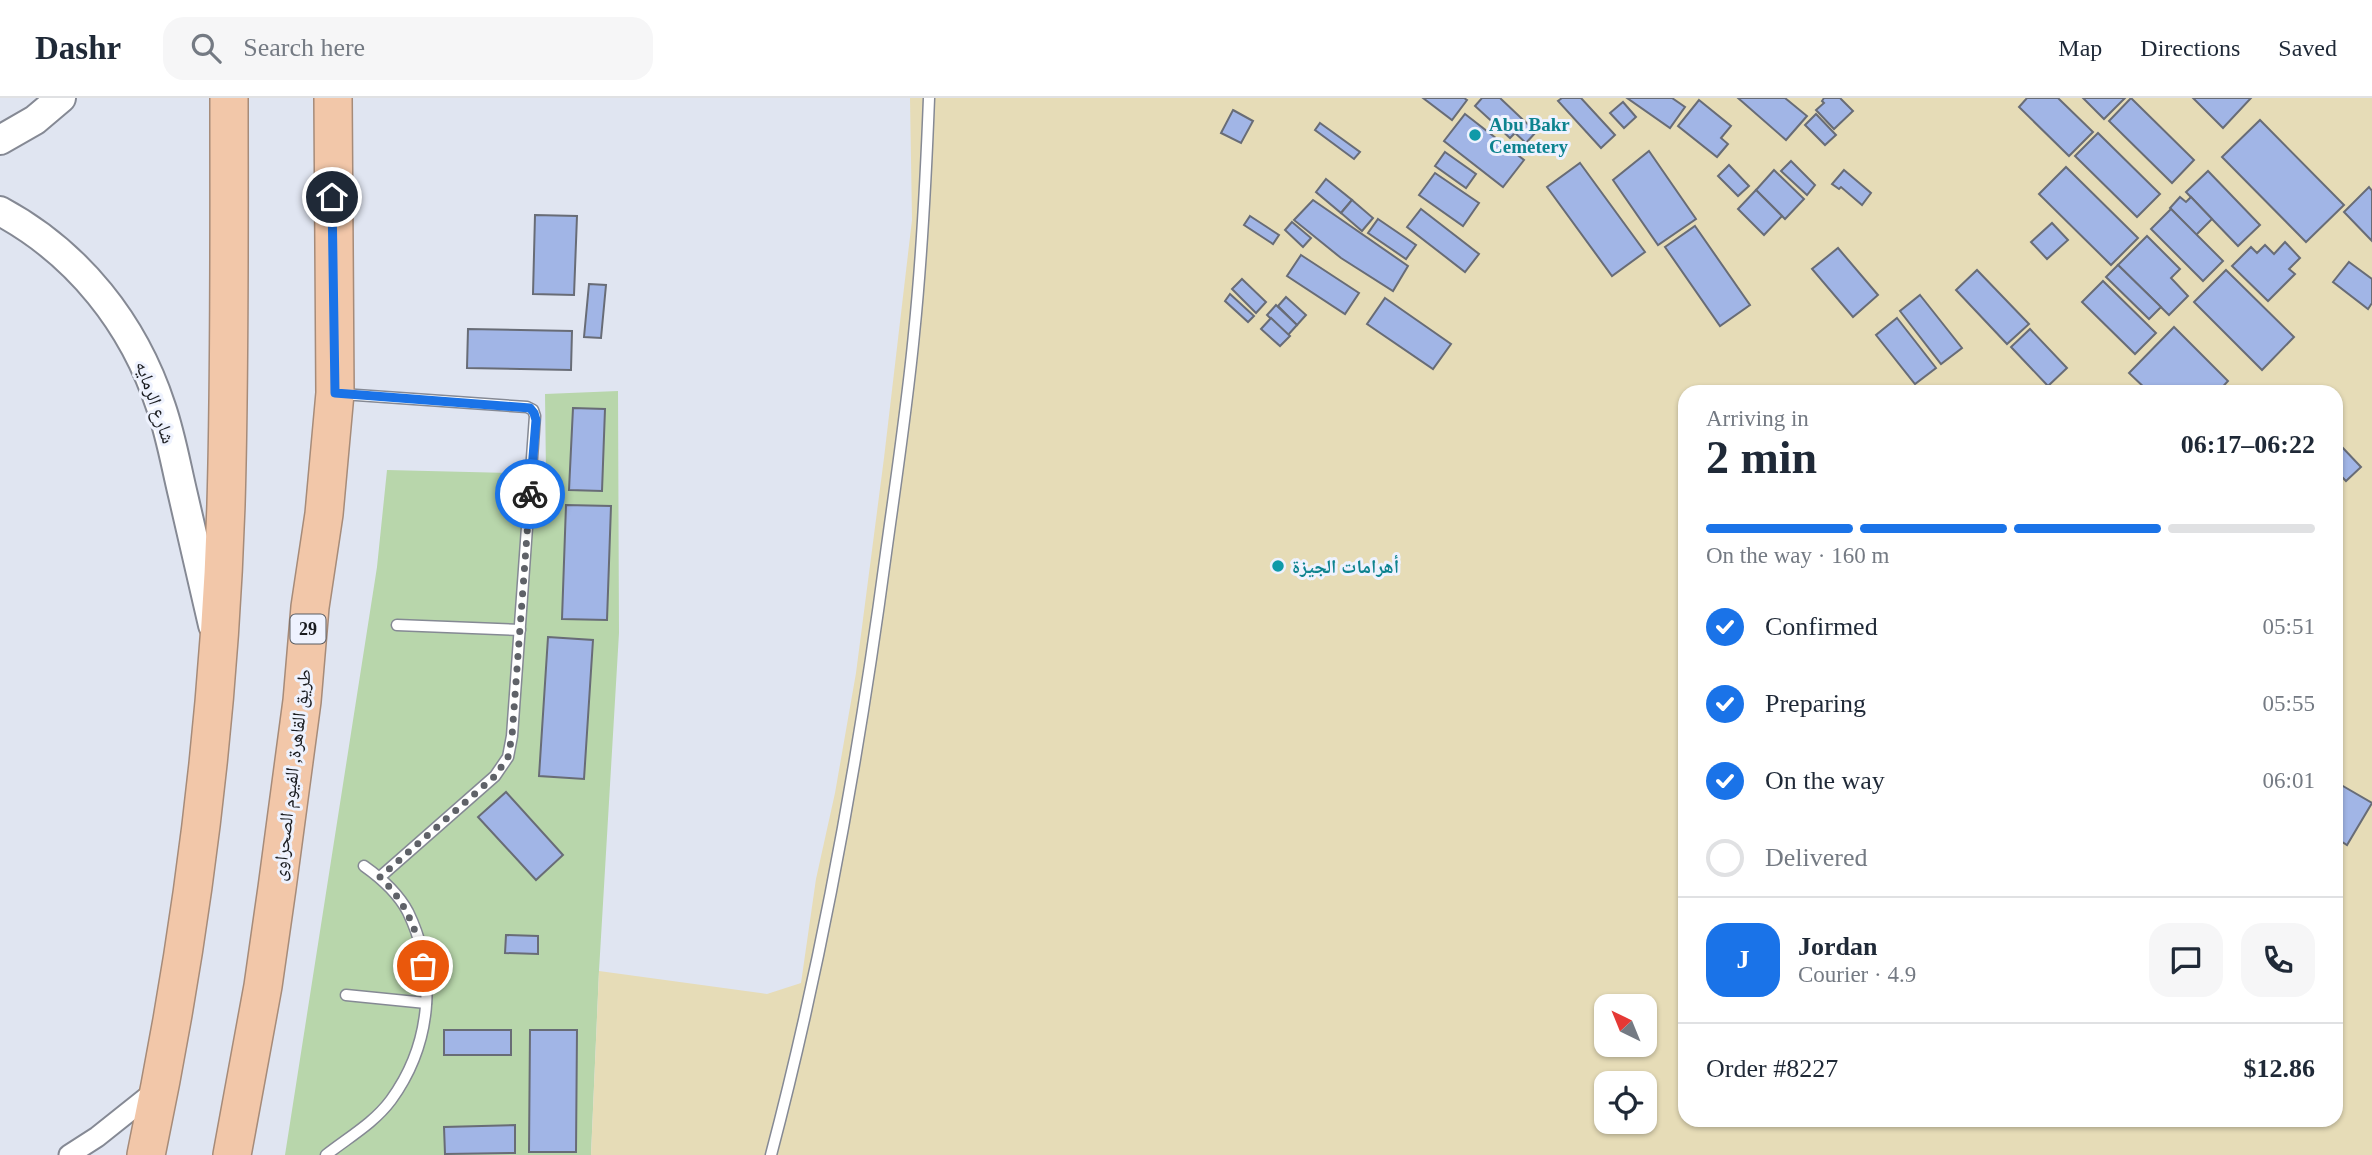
<!DOCTYPE html>
<meta charset="utf-8">
<style>
body{margin:0;font-family:"Times New Roman","Noto Naskh Arabic",serif;background:#f6f6f7;color:#1f2937;height:100vh;display:flex;flex-direction:column;font-size:26px;white-space:nowrap}
*{box-sizing:border-box;margin:0}
p{font-size:23px;color:#747a83}
.icon{flex:none;width:38px;height:38px;fill:none;stroke:currentColor;stroke-width:2;stroke-linecap:round;stroke-linejoin:round}
.map{position:relative;flex:1;overflow:hidden}
.side{position:absolute;left:1678px;top:287px;width:665px;height:742px;display:flex;flex-direction:column;background:#fff;border-radius:21px;box-shadow:0 2px 5px #0004}
.side>*{flex:none}
.needle{width:46px;rotate:317deg}
.fabs{position:absolute;left:1594px;top:896px;display:grid;gap:14px}
.fabs a{display:grid;place-items:center;width:63px;height:63px;border-radius:14px;background:#fff;box-shadow:0 2px 5px #0004;font-size:35px}
.pin{position:absolute;display:grid;place-items:center;width:60px;height:60px;color:#fff;margin:-30px;border:4px solid #fff;border-radius:50%;box-shadow:0 2px 7px #0007}
.courier{position:absolute;display:grid;place-items:center;width:70px;height:70px;margin:-35px;border:5px solid #1a73e8;border-radius:50%;background:#fff;color:#222;box-shadow:0 2px 9px #0007}
.headline em{font-style:normal;font-weight:700}
.headline div{display:flex;flex-direction:column-reverse}
.headline{display:flex;align-items:center;justify-content:space-between;height:119px;padding:0 28px}
h1{font-size:46px;font-weight:700;line-height:52px}
.bar{display:grid;grid-template-columns:repeat(4,1fr);gap:10px 7px;align-content:center;height:84px;padding:0 28px}
.bar i{height:9px;border-radius:5px;background:#e0e1e3}
.bar .selected{background:#1a73e8}
.bar p{grid-column:span 4}
.line{display:flex;align-items:center;gap:18px;padding:0 28px;border-top:2px solid #e0e1e3}
.line div{flex:1}
.round{display:grid;place-items:center;flex:none;width:74px;height:74px;border-radius:21px;background:#f6f6f7}
ol{padding:0 28px;list-style:none}
li{display:flex;align-items:center;gap:21px;height:77px}
li p{margin-inline-start:auto}
li .icon{padding:7px;border-radius:50%;background:#1a73e8;color:#fff;stroke-width:4}
li:last-child{color:#747a83}
li i{width:38px;height:38px;border:4px solid #e0e1e3;border-radius:50%}
header{display:flex;align-items:center;gap:42px;box-sizing:border-box;height:98px;padding:0 35px;background:#fff;border-bottom:2px solid #e0e1e3}
header strong{font-size:33px}
nav{display:flex;gap:38px;margin-inline-start:auto;font-size:24px}
.search{width:490px;height:63px;background:#f6f6f7;display:flex;align-items:center;gap:18px;box-sizing:border-box;padding:0 24px;border-radius:21px;color:#747a83;font-size:26px}
.map>svg:first-child{display:block}
</style>
<header>
<strong>Dashr</strong>
<div class="search"><svg class="icon" aria-label="search" viewBox="0 0 24 24"><circle cx="10" cy="10" r="6"/><path d="M15 15l6 6"/></svg>Search here</div>
<nav><a>Map</a><a>Directions</a><a>Saved</a></nav>
</header>
<div class="map">
<svg width="2372" height="1057" viewBox="0 0 2372 1057">
<rect width="100%" height="100%" fill="#e0e5f1"/>
<!-- green -->
<polygon fill="#b8d6ab" points="618,293 619,535 599,873 591,1057 285,1057 377,469 387,372 546,376 545,296"/>
<!-- sand -->
<path fill="#e6dcb7" fill-rule="evenodd" d="M910 0H2372V1057H591L599 873 767 896 801 885 816 781 835 695 856 575 884 360 912 122ZM1685 294H2336V1022H1685ZM1606 908H1645V947H1606ZM1606 985H1645V1024H1606Z"/>
<!-- building -->
<g fill="#a1b5e6" stroke="#686c76" stroke-width="2">
<polygon points="1423,0 1464,0 1467,2 1452,22"/>
<polygon points="1482,0 1500,0 1536,34 1526,45 1515,35 1510,40 1475,8"/>
<polygon points="1562,0 1581,0 1615,37 1601,50 1558,3"/>
<polygon points="1627,0 1672,0 1685,9 1670,30"/>
<polygon points="1738,0 1785,0 1807,18 1786,42"/>
<polygon points="1824,0 1840,0 1853,13 1834,31 1816,12 1824,5 1822,3"/>
<polygon points="2027,0 2058,0 2093,34 2069,58 2019,9"/>
<polygon points="2083,0 2125,0 2104,21"/>
<polygon points="2131,0 2194,62 2172,85 2109,23"/>
<polygon points="2193,0 2251,0 2223,30"/>
<polygon points="1699,2 1731,28 1721,40 1728,46 1717,59 1678,28"/>
<polygon points="1623,4 1636,19 1624,30 1610,15"/>
<polygon points="1233,12 1253,23 1241,45 1221,35"/>
<polygon points="1465,16 1524,62 1503,89 1444,43"/>
<polygon points="1816,16 1836,37 1825,47 1805,27"/>
<polygon points="2260,22 2344,107 2306,144 2222,59"/>
<polygon points="1320,25 1360,54 1354,61 1315,32"/>
<polygon points="2098,35 2160,96 2137,119 2075,58"/>
<polygon points="1649,53 1696,121 1658,147 1613,82"/>
<polygon points="1445,54 1476,76 1466,90 1435,68"/>
<polygon points="1791,63 1815,87 1807,97 1781,73"/>
<polygon points="1580,65 1645,154 1612,178 1547,89"/>
<polygon points="1729,67 1749,88 1738,98 1718,78"/>
<polygon points="2066,69 2138,140 2111,167 2039,96"/>
<polygon points="1774,72 1804,101 1785,121 1756,92"/>
<polygon points="1844,72 1871,95 1862,107 1841,89 1839,91 1832,86"/>
<polygon points="2208,73 2260,127 2238,148 2186,94"/>
<polygon points="1435,75 1479,105 1463,128 1419,97"/>
<polygon points="1326,81 1352,102 1341,115 1316,94"/>
<polygon points="2369,89 2372,93 2372,143 2344,114"/>
<polygon points="1756,92 1782,118 1764,137 1738,111"/>
<polygon points="2180,99 2186,104 2191,99 2212,121 2196,137 2170,110"/>
<polygon points="1313,102 1408,168 1393,193 1341,160 1294,122"/>
<polygon points="1352,102 1373,120 1362,133 1341,115"/>
<polygon points="1421,111 1479,156 1465,174 1407,129"/>
<polygon points="2171,111 2223,163 2203,183 2151,131"/>
<polygon points="535,117 577,118 574,197 533,196"/>
<polygon points="1250,118 1279,137 1273,146 1244,127"/>
<polygon points="1378,121 1416,147 1406,161 1368,135"/>
<polygon points="1292,124 1311,140 1303,149 1285,132"/>
<polygon points="2052,125 2068,142 2047,161 2031,144"/>
<polygon points="1695,128 1750,207 1720,228 1665,149"/>
<polygon points="2147,138 2180,171 2171,180 2188,198 2169,217 2118,167"/>
<polygon points="2285,144 2300,160 2289,171 2295,176 2268,203 2232,168 2251,149 2257,155 2265,147 2274,156"/>
<polygon points="1838,150 1878,197 1853,219 1812,171"/>
<polygon points="1301,157 1359,195 1345,216 1287,178"/>
<polygon points="2349,164 2372,181 2372,205 2368,211 2333,184"/>
<polygon points="2118,167 2161,209 2149,221 2106,179"/>
<polygon points="1977,172 2029,226 2007,246 1956,192"/>
<polygon points="2226,172 2294,239 2262,272 2194,204"/>
<polygon points="1242,181 1266,204 1256,215 1232,191"/>
<polygon points="2103,183 2156,235 2135,256 2082,204"/>
<polygon points="589,186 606,187 601,240 584,239"/>
<polygon points="1230,196 1254,218 1248,224 1225,203"/>
<polygon points="1920,197 1962,250 1941,266 1900,213"/>
<polygon points="1286,199 1306,217 1297,227 1278,208"/>
<polygon points="1385,200 1451,246 1433,271 1367,226"/>
<polygon points="1276,207 1297,227 1288,237 1267,217"/>
<polygon points="1271,220 1290,238 1280,248 1261,231"/>
<polygon points="1897,220 1936,270 1915,286 1876,237"/>
<polygon points="2174,229 2228,283 2218,294 2149,294 2129,275"/>
<polygon points="468,231 572,233 571,272 467,270"/>
<polygon points="2030,231 2067,270 2048,288 2011,249"/>
<polygon points="573,310 605,311 602,393 569,392"/>
<polygon points="2342,349 2361,369 2346,383 2336,373 2336,354"/>
<polygon points="566,407 611,408 607,522 562,521"/>
<polygon points="548,539 593,542 584,681 539,678"/>
<polygon points="2336,684 2372,705 2347,747 2336,740"/>
<polygon points="506,694 563,757 536,782 478,719"/>
<polygon points="506,837 538,838 538,856 505,855"/>
<rect x="444" y="932" width="67" height="25"/>
<polygon points="530,932 577,932 576,1054 529,1054"/>
<polygon points="515,1027 515,1055 445,1056 444,1029"/>
</g>
<g fill="none" stroke-linecap="round" stroke-linejoin="round">
<!-- lane casing -->
<g stroke="#858994" stroke-width="13">
<g id="lane">
<polyline points="342,296 527,309 533,312 535,318 512,638 508,659 495,678 380,779"/>
<polyline points="397,527 520,532"/>
<polyline points="346,897 426,905"/>
<path d="M326 1057C349 1039 374 1025 391 1002 431 947 438 876 408 814 398 795 381 780 364 768"/>
<path d="M771 1057C823 860 859 657 886 455 896 382 907 309 914 236 922 158 926 79 929 0"/>
</g>
</g>
<!-- street casing -->
<g stroke="#858994" stroke-width="23">
<polyline id="street" points="69,1057 97,1039 156,992"/>
</g>
<!-- secondary casing -->
<g stroke="#858994" stroke-width="32">
<g id="secondary">
<polyline points="0,42 35,22 61,0"/>
<path d="M0 113C78 155 134 226 161 309 171 338 176 368 183 397 193 440 203 484 213 527"/>
</g>
</g>
<!-- highway casing -->
<g stroke="#a68b79" stroke-width="40">
<g id="highway">
<path d="M146 1057C191 843 219 624 226 406 230 271 229 135 229 0"/>
<polyline points="232,1057 263,888 277,790 302,603 310,509 324,416 335,295 333,0"/>
</g>
</g>
<!-- lane -->
<use href="#lane" stroke="#fff" stroke-width="10"/>
<!-- street -->
<use href="#street" stroke="#fff" stroke-width="19"/>
<!-- secondary -->
<use href="#secondary" stroke="#fff" stroke-width="28"/>
<!-- highway -->
<use href="#highway" stroke="#f2c7a9" stroke-width="37"/>
</g>
<g fill="none" stroke-linecap="round" stroke-linejoin="round">
<!-- done -->
<path stroke="#5f6268" stroke-width="7" stroke-dasharray="0 12.6" d="M423 868C419 834 405 803 380 779L495 678 508 659 512 638 530 396"/>
<!-- route -->
<polyline stroke="#1a73e8" stroke-width="9" points="332,99 335,295 530,310 534,315 536,322 530,396"/>
</g>
<!-- markers -->
<g fill="#0f9aa8" stroke="#eef2fe" stroke-width="2.5">
<circle cx="1475" cy="37" r="7"/>
<circle cx="1278" cy="468" r="7"/>
</g>
<g text-anchor="middle" stroke-width="6" stroke-linejoin="round" paint-order="stroke">
<!-- shield labels -->
<rect fill="#eef2fe" stroke="#595c62" stroke-width="2" x="290.5" y="516.5" width="35" height="29" rx="5"/>
<g font-size="18" font-weight="bold" fill="#191b1f">
<text x="308" y="537">29</text>
</g>
<!-- culture labels -->
<g font-size="19" font-weight="bold" fill="#0d838f" stroke="#eef2fe" text-anchor="start">
<text x="1489" y="33">Abu Bakr<tspan x="1489" dy="22">Cemetery</tspan></text>
<text x="1292" y="475">أهرامات الجيزة</text>
</g>
<!-- street labels -->
<g font-size="19" fill="#191b1f" stroke="#eef2fe">
<text transform="translate(156 304) rotate(71)" y="7">شارع الرمايه</text>
<text transform="translate(291 677) rotate(-83)" y="7">طريق القاهرة, الفيوم الصحراوى</text>
</g>
</g>
</svg>
<div class="fabs">
<a><svg class="needle" viewBox="-14 -14 28 28"><path d="M0-13l5 13h-10z" fill="#e53935"/><path d="M0 13l5-13h-10z" fill="#747a83"/></svg></a>
<a><svg class="icon" aria-label="locate" viewBox="0 0 24 24"><circle cx="12" cy="12" r="6"/><path d="M12 2v4M12 18v4M2 12h4M18 12h4"/></svg></a>
</div>
<div class="pin" style="left:423px;top:868px;background:#ea580c"><svg class="icon" aria-label="bag" viewBox="0 0 24 24"><path d="M5 8h14l-1 12H6zM9 8a3 3 0 0 1 6 0"/></svg></div>
<div class="pin" style="left:332px;top:99px;background:#1f2937"><svg class="icon" aria-label="home" viewBox="0 0 24 24"><path d="M3 11l9-7 9 7M6 9v11h12V9"/></svg></div>
<div class="courier" style="left:530px;top:396px"><svg class="icon" aria-label="bike" viewBox="0 0 24 24"><circle cx="6" cy="16" r="4"/><circle cx="18" cy="16" r="4"/><path d="M6 16l4-8h5l3 8M10 8l3 8H6M13 5h3"/></svg></div>
<section class="side">
<div class="headline"><div><h1>2 min</h1><p>Arriving in</p></div><em>06:17–06:22</em></div>
<div class="bar"><i class="selected"></i><i class="selected"></i><i class="selected"></i><i></i><p>On the way · 160 m</p></div>
<ol>
<li><svg class="icon" aria-label="check" viewBox="0 0 24 24"><path d="M5 12l5 5 9-10"/></svg>Confirmed<p>05:51</p></li>
<li><svg class="icon" aria-label="check" viewBox="0 0 24 24"><path d="M5 12l5 5 9-10"/></svg>Preparing<p>05:55</p></li>
<li><svg class="icon" aria-label="check" viewBox="0 0 24 24"><path d="M5 12l5 5 9-10"/></svg>On the way<p>06:01</p></li>
<li><i></i>Delivered</li>
</ol>
<div class="line" style="height:126px"><b class="round" style="background:#1a73e8;color:#fff">J</b><div><b>Jordan</b><p>Courier · 4.9</p></div><a class="round"><svg class="icon" aria-label="chat" viewBox="0 0 24 24"><path d="M4 5h16v11H9l-5 4z"/></svg></a><a class="round"><svg class="icon" aria-label="phone" viewBox="0 0 24 24"><path d="M5 4h4l2 5-3 2q2 4 5 5l2-3 5 2v4C11 20 4 13 5 4z"/></svg></a></div>
<div class="line" style="height:91px"><div>Order #8227</div><b>$12.86</b></div>
</section>
</div>
